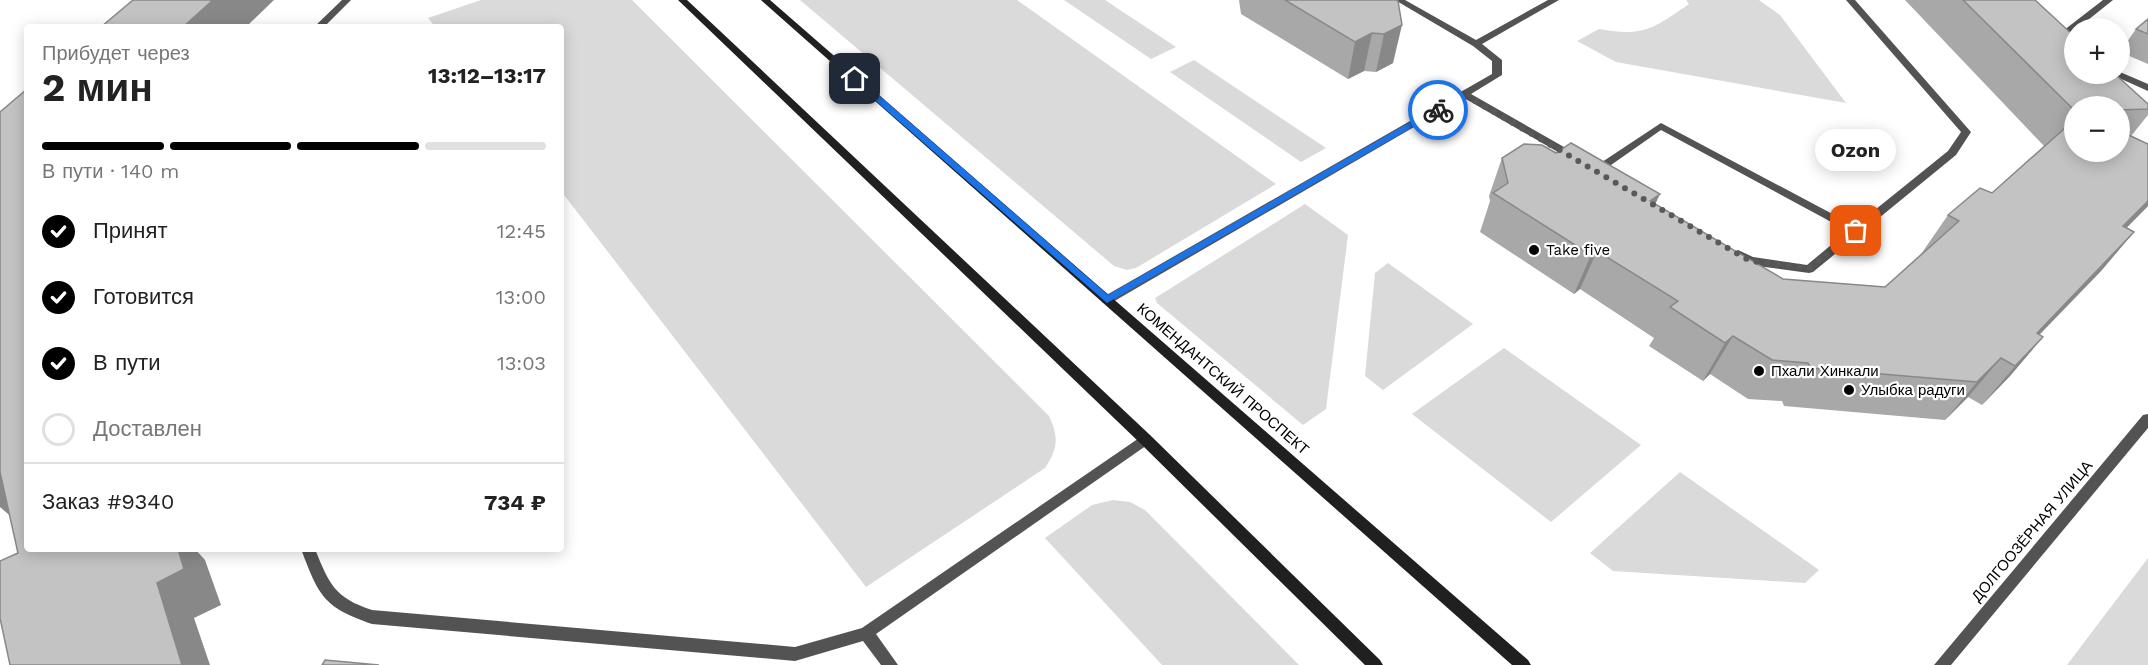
<!DOCTYPE html>
<html lang="ru">
<meta charset="utf-8">
<style>
body{margin:0;font-family:"Work Sans",sans-serif;background:#f2f2f2;color:#222;height:100vh;display:flex;flex-direction:column;font-size:22px;white-space:nowrap}
*{box-sizing:border-box;margin:0}
p{font-size:20px;color:#767676}
.icon{flex:none;width:33px;height:33px;fill:none;stroke:currentColor;stroke-width:2;stroke-linecap:round;stroke-linejoin:round}
.map{position:relative;flex:1;overflow:hidden}
.panel{position:absolute;left:24px;top:24px;width:540px;height:528px;display:flex;flex-direction:column;background:#fff;border-radius:6px;box-shadow:0 3px 15px #0003}
.panel>*{flex:none}
.tools{position:absolute;left:2064px;top:18px;display:grid;gap:12px}
.tools a{display:grid;place-items:center;width:66px;height:66px;border-radius:50%;background:#fff;box-shadow:0 3px 15px #0003;font-size:30px}
.pin{position:absolute;display:grid;place-items:center;width:51px;height:51px;color:#fff;margin:-26px;border-radius:12px;box-shadow:0 3px 9px #0006}
.courier{position:absolute;display:grid;place-items:center;width:60px;height:60px;margin:-30px;border:4px solid #1a73e8;border-radius:50%;background:#fff;color:#222;box-shadow:0 2px 8px #0007}
.bubble{position:absolute;height:42px;border-radius:21px;background:#fff;box-shadow:0 3px 15px #0003;font-size:20px;font-weight:700;line-height:42px;text-align:center}
.overview em{font-style:normal;font-weight:700}
.overview div{display:flex;flex-direction:column-reverse}
.overview{display:flex;align-items:center;justify-content:space-between;height:102px;padding:0 18px}
h1{font-size:39px;font-weight:700;line-height:45px}
.bar{display:grid;grid-template-columns:repeat(4,1fr);gap:9px 6px;align-content:center;height:72px;padding:0 18px}
.bar i{height:8px;border-radius:4px;background:#e0e0e0}
.bar .active{background:#000}
.bar p{grid-column:span 4}
.line{display:flex;align-items:center;gap:15px;padding:0 18px;border-top:2px solid #e0e0e0}
.line div{flex:1}
ol{padding:0 18px;list-style:none}
li{display:flex;align-items:center;gap:18px;height:66px}
li p{margin-inline-start:auto}
li .icon{padding:6px;border-radius:50%;background:#000;color:#fff;stroke-width:4}
li:last-child{color:#767676}
li i{width:33px;height:33px;border:3px solid #e0e0e0;border-radius:50%}
.map>svg:first-child{display:block}
</style>
<div class="map">
<svg width="2148" height="665" viewBox="0 0 2148 665">
<rect width="100%" height="100%" fill="#fff"/>
<!-- green -->
<g fill="#dadada">
<path d="M481 0H632L1049 416C1059 437 1058 449 1045 468L866 587 561 191V27H435L428 18Z"/>
<polygon points="800,0 1017,0 1276,184 1136,268 1127,270 1114,266"/>
<polygon points="1064,0 1105,0 1176,47 1151,59"/>
<path d="M1686 0H1759L1780 15 1846 103 1616 62 1577 41 1599 29C1643 37 1653 29 1689 4Z"/>
<polygon points="1194,60 1326,148 1301,162 1170,72"/>
<polygon points="1305,204 1348,235 1326,409 1303,425 1157,303 1155,298"/>
<polygon points="1388,263 1473,324 1383,390 1365,376 1375,273"/>
<polygon points="1504,348 1641,445 1551,522 1412,414"/>
<polygon points="1680,472 1819,570 1805,583 1613,571 1590,553"/>
<polygon points="1113,500 1130,502 1145,510 1299,665 1162,665 1045,538 1092,505"/>
<polygon points="2148,558 2148,665 2067,665"/>
</g>
<g fill="none" stroke-linecap="round" stroke-linejoin="round">
<!-- lane -->
<g fill="#535353" fill-rule="evenodd">
<polygon points="342,0 351,0 324,27 314,27"/>
<polygon points="1395,0 1405,0 1476,40 1548,0 1559,0 1482,44 1502,60 1502,75 1471,94 1578,155 1579,157 1578,159 1570,159 1464,98 1111,303 1103,303 1101,300 1103,297 1492,74 1492,61 1473,46"/>
<polygon points="1846,0 1855,0 1971,132 1956,155 1813,272 1809,273 1750,265 1732,254 1738,250 1753,257 1807,265 1848,231 1661,130 1601,172 1593,172 1592,170 1593,168 1661,123 1855,226 1948,151 1961,132"/>
<polygon points="2103,0 2113,0 2078,28 2074,28 2074,31 2065,38 2059,38 2059,34"/>
<polygon points="2120,72 2148,84 2148,91 2110,74"/>
<path d="M1145 434 1150 435 1151 439 1150 443 876 634 898 665H881L863 641 795 661 372 624C323 607 319 596 301 549H315C329 584 335 598 372 610L795 647 862 628Z"/>
</g>
<!-- street -->
<polygon fill="#535353" fill-rule="evenodd" points="2148,414 2148,428 1951,665 1934,665 2143,415"/>
<!-- secondary -->
<g fill="#202020" fill-rule="evenodd">
<polygon points="678,0 687,0 1150,435 1380,660 1383,665 1365,665 1140,443"/>
<polygon points="761,0 770,0 1528,660 1531,665 1512,665"/>
</g>
</g>
<!-- wall -->
<g fill="#a8a8a8" fill-rule="evenodd">
<polygon points="1239,0 1396,0 1393,63 1376,72 1364,71 1348,79 1241,14"/>
<path d="M1905 0H2035L2148 104V115L2131 136 2148 144V206L2126 228 2134 232 2101 271 2039 335 2043 337 2010 376 1982 405 1968 397 1945 420 1784 406 1782 401 1748 399 1710 374 1703 381 1649 346 1654 338 1580 289 1574 294 1480 232 1490 201 1489 196 1502 158 1556 153 1655 204 1783 279 1885 287 1921 254 1948 215 1992 193 2044 146ZM2074 106H2120V152H2074Z"/>
<polygon points="2148,19 2148,64 2120,52 2136,29"/>
</g>
<!-- shaded-wall -->
<g fill="#888">
<polygon points="213,0 274,0 246,27 183,27"/>
<polygon points="1402,25 1393,63 1376,72 1384,34"/>
<polygon points="1372,33 1364,71 1348,79 1355,42"/>
<polygon points="1660,194 1642,233 1650,201"/>
<polygon points="2148,201 2148,206 2090,265 2123,226"/>
<polygon points="2134,232 2101,271 2011,364 2037,333"/>
<polygon points="1597,251 1580,289 1574,294 1591,255"/>
<polygon points="1733,336 1710,374 1703,381 1725,343"/>
<polygon points="2043,337 2010,376 1982,405 2015,366"/>
<polygon points="2001,358 1968,397 1945,420 1977,382"/>
<polygon points="0,472 15,520 0,507"/>
<polygon points="178,549 195,549 205,560 221,605 194,618 210,665 182,665 157,583"/>
</g>
<!-- building -->
<g fill="#c3c3c3" stroke="#888" stroke-width="1.5">
<polygon points="133,0 213,0 183,27 101,27"/>
<polygon points="1285,0 1396,0 1398,1 1402,25 1384,34 1372,33 1355,42"/>
<polygon points="1963,0 2035,0 2074,36 2074,74 2115,74 2148,104 2148,109 2120,110 2120,106 2074,106 2074,110"/>
<polygon points="2148,19 2148,34 2136,29"/>
<polygon points="27,89 27,549 178,549 184,569 157,583 182,665 10,665 0,618 0,561 18,553 0,472 0,112"/>
<polygon points="2074,120 2074,152 2120,152 2120,131 2148,144 2148,201 2123,226 2134,232 2037,333 2043,337 2015,366 2001,358 1977,382 1810,368 1808,363 1772,360 1733,336 1725,343 1670,307 1678,301 1597,251 1591,255 1493,193 1508,183 1502,158 1524,144 1542,145 1556,153 1571,143 1660,194 1650,201 1783,279 1885,287 1959,221 1948,215 1980,188 1992,193"/>
<polygon points="325,660 379,665 322,665"/>
</g>
<!-- route -->
<polygon fill="#1a73e8" points="853,77 858,77 1108,295 1435,108 1442,110 1107,303 853,81"/>
<g fill="none" stroke-linecap="round" stroke-linejoin="round">
<!-- done -->
<polyline stroke="#595959" stroke-width="6" stroke-dasharray="0 10.8" points="1438,110 1465,95 1750,261 1809,268 1856,231"/>
</g>
<!-- markers -->
<g fill="#000" stroke="#fff" stroke-width="2">
<circle cx="1534" cy="250" r="6"/>
<circle cx="1759" cy="371" r="6"/>
<circle cx="1849" cy="390" r="6"/>
</g>
<g text-anchor="middle" stroke-width="4.5" stroke-linejoin="round" paint-order="stroke">
<!-- poi labels -->
<g font-size="15" fill="#000" stroke="#fff" text-anchor="start">
<text x="1546" y="255">Take five</text>
<text x="1771" y="376">Пхали Хинкали</text>
<text x="1861" y="395">Улыбка радуги</text>
</g>
<!-- street labels -->
<g font-size="15" fill="#000" stroke="#fff">
<text transform="translate(1223 379) rotate(41)" y="5">КОМЕНДАНТСКИЙ ПРОСПЕКТ</text>
<text transform="translate(2032 531) rotate(-50)" y="5">ДОЛГООЗЁРНАЯ УЛИЦА</text>
</g>
</g>
</svg>
<div class="tools">
<a>+</a>
<a>−</a>
</div>
<div class="pin" style="left:1856px;top:231px;background:#ea580c"><svg class="icon" aria-label="bag" viewBox="0 0 24 24"><path d="M5 8h14l-1 12H6zM9 8a3 3 0 0 1 6 0"/></svg></div>
<div class="pin" style="left:855px;top:79px;background:#1f2937"><svg class="icon" aria-label="home" viewBox="0 0 24 24"><path d="M3 11l9-7 9 7M6 9v11h12V9"/></svg></div>
<div class="courier" style="left:1438px;top:110px"><svg class="icon" aria-label="bike" viewBox="0 0 24 24"><circle cx="6" cy="16" r="4"/><circle cx="18" cy="16" r="4"/><path d="M6 16l4-8h5l3 8M10 8l3 8H6M13 5h3"/></svg></div>
<div class="bubble" style="left:1815px;top:129px;width:81px">Ozon</div>
<section class="panel">
<div class="overview"><div><h1>2 мин</h1><p>Прибудет через</p></div><em>13:12–13:17</em></div>
<div class="bar"><i class="active"></i><i class="active"></i><i class="active"></i><i></i><p>В пути · 140 m</p></div>
<ol>
<li><svg class="icon" aria-label="check" viewBox="0 0 24 24"><path d="M5 12l5 5 9-10"/></svg>Принят<p>12:45</p></li>
<li><svg class="icon" aria-label="check" viewBox="0 0 24 24"><path d="M5 12l5 5 9-10"/></svg>Готовится<p>13:00</p></li>
<li><svg class="icon" aria-label="check" viewBox="0 0 24 24"><path d="M5 12l5 5 9-10"/></svg>В пути<p>13:03</p></li>
<li><i></i>Доставлен</li>
</ol>
<div class="line" style="height:78px"><div>Заказ #9340</div><b>734 ₽</b></div>
</section>
</div>
